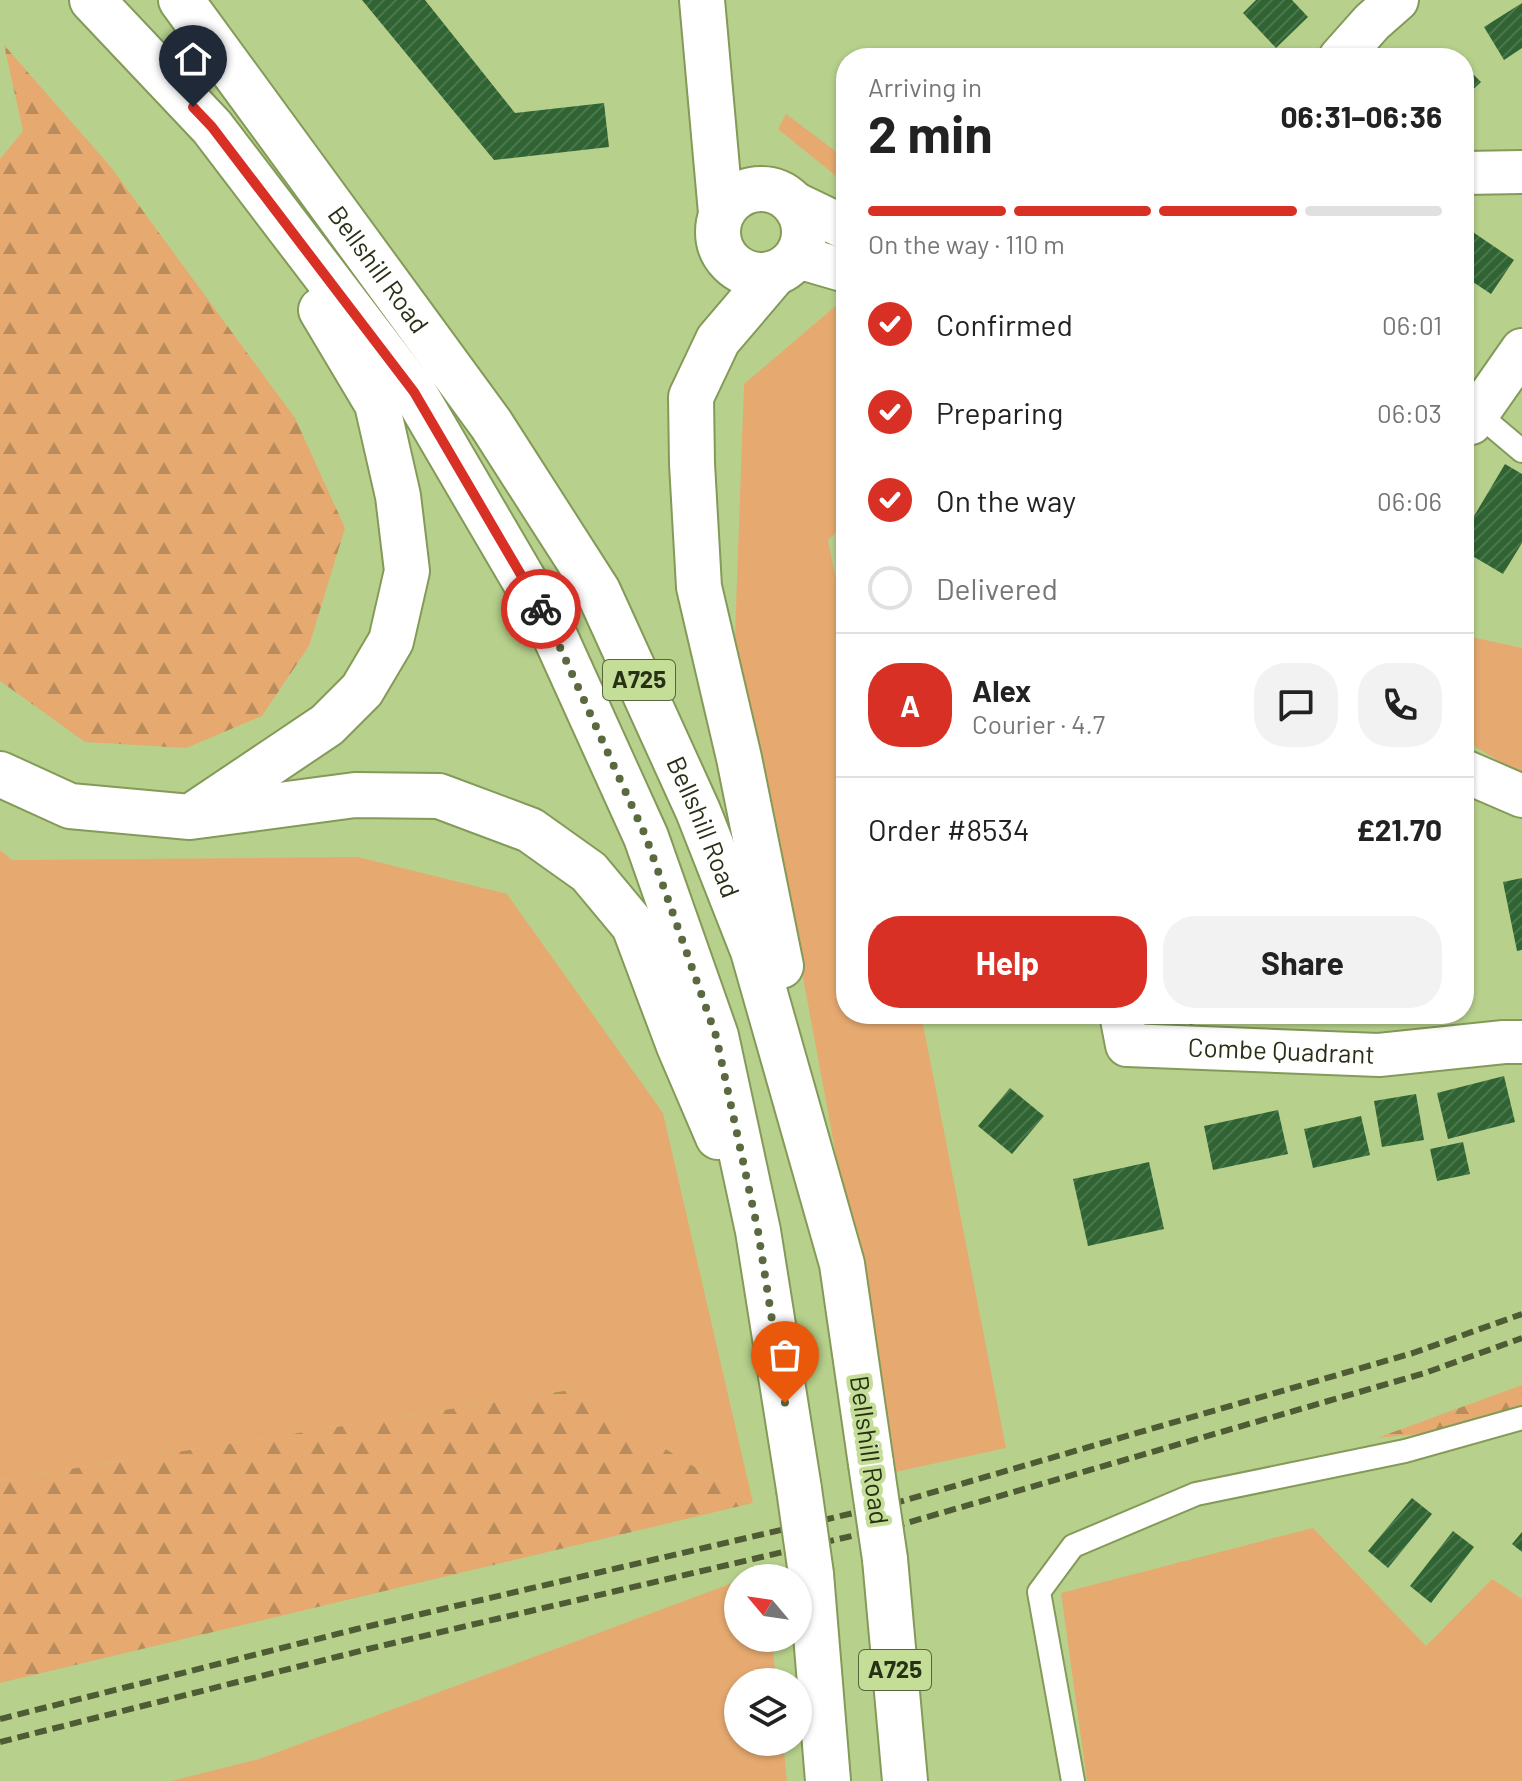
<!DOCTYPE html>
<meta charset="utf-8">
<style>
body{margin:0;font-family:Barlow,sans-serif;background:#f2f2f2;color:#222;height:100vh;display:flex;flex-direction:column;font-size:30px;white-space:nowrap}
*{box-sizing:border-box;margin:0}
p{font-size:26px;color:#767676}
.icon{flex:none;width:44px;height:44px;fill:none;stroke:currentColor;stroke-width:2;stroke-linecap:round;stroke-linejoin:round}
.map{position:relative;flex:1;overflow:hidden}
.sheet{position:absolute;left:836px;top:48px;width:638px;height:976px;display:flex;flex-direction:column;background:#fff;border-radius:32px;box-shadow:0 2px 6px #0004}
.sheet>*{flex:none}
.needle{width:52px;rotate:299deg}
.controls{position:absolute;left:724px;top:1564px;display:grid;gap:16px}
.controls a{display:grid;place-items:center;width:88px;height:88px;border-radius:50%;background:#fff;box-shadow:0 2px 6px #0004;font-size:40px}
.pin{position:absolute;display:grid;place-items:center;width:68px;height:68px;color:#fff;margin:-82px -34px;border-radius:50% 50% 50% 0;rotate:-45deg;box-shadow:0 0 8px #0007}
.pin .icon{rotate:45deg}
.courier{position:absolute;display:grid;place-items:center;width:80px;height:80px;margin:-40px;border:6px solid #d93025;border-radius:50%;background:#fff;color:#222;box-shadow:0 2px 10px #0007}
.summary em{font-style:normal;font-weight:700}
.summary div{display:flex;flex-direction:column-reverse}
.summary{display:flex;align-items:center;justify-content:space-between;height:136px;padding:0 32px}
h1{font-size:52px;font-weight:700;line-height:60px}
.bar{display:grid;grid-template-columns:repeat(4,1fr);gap:12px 8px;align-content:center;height:96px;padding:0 32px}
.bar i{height:10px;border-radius:6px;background:#e0e0e0}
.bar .active{background:#d93025}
.bar p{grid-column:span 4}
.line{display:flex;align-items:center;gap:20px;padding:0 32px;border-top:2px solid #e0e0e0}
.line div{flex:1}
.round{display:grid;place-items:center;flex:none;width:84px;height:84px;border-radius:32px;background:#f2f2f2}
ol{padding:0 32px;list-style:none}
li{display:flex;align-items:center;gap:24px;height:88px}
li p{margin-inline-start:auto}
li .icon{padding:8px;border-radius:50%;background:#d93025;color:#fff;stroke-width:4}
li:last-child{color:#767676}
li i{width:44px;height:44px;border:4px solid #e0e0e0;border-radius:50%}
.button{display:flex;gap:16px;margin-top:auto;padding:16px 32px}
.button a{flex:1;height:92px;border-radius:32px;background:#d93025;color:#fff;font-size:32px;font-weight:700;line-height:92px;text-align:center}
.button a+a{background:#f2f2f2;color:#222}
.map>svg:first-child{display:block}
</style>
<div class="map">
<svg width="1522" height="1781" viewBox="0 0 1522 1781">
<defs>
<pattern id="forest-firs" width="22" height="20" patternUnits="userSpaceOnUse" patternTransform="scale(2)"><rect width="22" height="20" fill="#e6aa70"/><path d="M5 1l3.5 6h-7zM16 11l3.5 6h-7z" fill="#ba8b5b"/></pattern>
<pattern id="building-hatch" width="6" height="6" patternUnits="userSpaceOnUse" patternTransform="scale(2)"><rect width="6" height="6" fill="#306433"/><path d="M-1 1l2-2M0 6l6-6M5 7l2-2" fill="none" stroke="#4c774e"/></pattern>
</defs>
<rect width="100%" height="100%" fill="#b7d18c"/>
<!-- grass -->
<g fill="#e6aa70">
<polygon points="786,114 846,159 846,184 778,129"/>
<polygon points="839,303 846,303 846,524 828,540 846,631 846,1014 921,1014 1006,1448 895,1472 783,870 735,636 744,384"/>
<polygon points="1464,632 1471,637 1522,648 1522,771 1509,767 1464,740"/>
<polygon points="0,850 12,860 358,857 507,894 663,1113 753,1503 570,1390 0,1480"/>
<polygon points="1313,1528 1426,1646 1492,1579 1522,1599 1522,1781 1087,1781 1061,1593"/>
<polygon points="738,1581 738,1638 772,1638 776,1682 738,1682 738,1742 783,1742 787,1781 171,1781 259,1759"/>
</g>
<!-- forest -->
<g fill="url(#forest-firs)">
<polygon points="4,45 110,166 295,418 345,528 309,646 262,716 186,748 85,742 0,681 0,159 23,131"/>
<polygon points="1522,1385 1522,1424 1377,1438"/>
<polygon points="570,1390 753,1503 0,1683 0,1480"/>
</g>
<!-- building -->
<g fill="url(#building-hatch)">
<polygon points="362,0 425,0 515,113 604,103 609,147 494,160"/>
<polygon points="1256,0 1292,0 1308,17 1276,48 1243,13"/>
<polygon points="1522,3 1522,48 1504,60 1484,27"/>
<polygon points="1464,65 1481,82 1464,98"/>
<polygon points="1464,226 1514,260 1491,294 1464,276"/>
<polygon points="1505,464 1522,474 1522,543 1503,574 1464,551 1464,533"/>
<polygon points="1522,878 1522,950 1517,951 1503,882"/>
<polygon points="1188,1014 1236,1014 1236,1015 1190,1025"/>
<polygon points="1504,1076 1515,1122 1448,1139 1437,1093"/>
<polygon points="1010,1088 1044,1116 1012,1154 978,1126"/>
<polygon points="1416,1094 1424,1140 1382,1147 1374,1101"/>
<polygon points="1278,1110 1288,1154 1213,1170 1204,1126"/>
<polygon points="1361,1116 1370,1155 1313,1168 1304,1129"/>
<polygon points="1463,1142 1470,1174 1437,1181 1430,1149"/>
<polygon points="1149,1162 1164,1229 1088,1246 1073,1179"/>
<polygon points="1412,1498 1432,1514 1388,1568 1368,1551"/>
<polygon points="1453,1531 1474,1547 1431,1603 1410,1586"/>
<polygon points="1522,1532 1522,1552 1512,1544"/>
</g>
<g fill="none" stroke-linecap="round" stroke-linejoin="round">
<!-- lane casing -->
<g stroke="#839a58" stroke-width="26">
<g id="lane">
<polyline points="1477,413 1522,451"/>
<polyline points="1073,1781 1039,1592 1073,1546 1196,1494 1405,1451 1522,1418"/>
</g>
</g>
<!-- street casing -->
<g stroke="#839a58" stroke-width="46">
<g id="street">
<polyline points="1340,58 1372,22 1397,0"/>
<polyline points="1464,173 1522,172"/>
<polyline points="794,203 846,228"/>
<polyline points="798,257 846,271"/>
<polyline points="1471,423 1522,350"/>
<polyline points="1464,771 1522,796"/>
<path id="s1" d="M1121 1014 1127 1045 1379 1055 1504 1042H1522"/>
</g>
</g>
<!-- secondary casing -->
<g stroke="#839a58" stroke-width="48">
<g id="secondary">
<polyline points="702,0 721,213"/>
<circle cx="761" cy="232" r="43"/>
</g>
</g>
<!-- highway casing -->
<g stroke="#839a58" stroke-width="48">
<g id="highway">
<polyline points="92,0 212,127 414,392 549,623 646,837 716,1036 758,1231 799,1489"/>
<path id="s2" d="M181 0 491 424 598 591 698 811 753 951 842 1264 871 1464"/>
<polyline points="775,273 718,340 691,397 692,464 699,587 739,758 781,966"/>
<polyline points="0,774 70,806 190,817 355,795 439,796 530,830 589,872 634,926 679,1046 718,1137"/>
<polyline points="199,811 327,725 362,690 391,641 407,571 398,496 377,404 321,310"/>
<polyline points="885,1559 905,1781"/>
<polyline points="811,1574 828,1781"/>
</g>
</g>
<!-- lane -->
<use href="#lane" stroke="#fff" stroke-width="22"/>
<!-- street -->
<use href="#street" stroke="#fff" stroke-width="42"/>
<!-- secondary -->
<use href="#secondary" stroke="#fff" stroke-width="44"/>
<!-- highway -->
<use href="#highway" stroke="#fff" stroke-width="44"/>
<!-- rail -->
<g stroke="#4e5b35" stroke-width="6" stroke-dasharray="12 6" stroke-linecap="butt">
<polyline points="0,1719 357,1629 892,1504 1413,1353 1522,1314"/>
<polyline points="0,1742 368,1649 903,1524 1425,1373 1522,1338"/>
</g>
<!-- highway-bridge casing -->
<g stroke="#839a58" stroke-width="48" stroke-linecap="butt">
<g id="highway-bridge">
<polyline points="871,1464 885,1559"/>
<polyline points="799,1489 811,1574"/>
</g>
</g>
<!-- highway-bridge -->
<use href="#highway-bridge" stroke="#fff" stroke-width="44"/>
</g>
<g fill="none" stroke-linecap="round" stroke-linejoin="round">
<!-- done -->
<polyline stroke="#5a693f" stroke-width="8" stroke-dasharray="0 14.4" points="541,609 549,623 646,837 716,1036 758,1231 785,1403"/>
<!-- route -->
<polyline stroke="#d93025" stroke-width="10" points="193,107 212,127 414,392 541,609"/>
</g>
<g text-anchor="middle" stroke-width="8" stroke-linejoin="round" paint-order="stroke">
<!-- shield labels -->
<g fill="#c4de98" stroke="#57653d" stroke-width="2">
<rect x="603" y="660" width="72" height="40" rx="6"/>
<rect x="859" y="1650" width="72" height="40" rx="6"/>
</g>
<g font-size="24" font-weight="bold" fill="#283116">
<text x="639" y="688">A725</text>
<text x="895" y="1678">A725</text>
</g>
<!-- street labels -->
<g font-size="26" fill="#283116" stroke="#c4de98">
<text dy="9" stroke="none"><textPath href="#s2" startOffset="334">Bellshill Road</textPath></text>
<text dy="9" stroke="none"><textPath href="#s2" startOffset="982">Bellshill Road</textPath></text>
<text dy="9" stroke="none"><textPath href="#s1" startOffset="186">Combe Quadrant</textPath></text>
<text transform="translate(869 1450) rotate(82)" y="9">Bellshill Road</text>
</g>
</g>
</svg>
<div class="controls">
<a><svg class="needle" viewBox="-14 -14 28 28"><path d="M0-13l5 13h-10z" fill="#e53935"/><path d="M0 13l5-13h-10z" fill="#767676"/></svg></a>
<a><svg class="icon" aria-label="layers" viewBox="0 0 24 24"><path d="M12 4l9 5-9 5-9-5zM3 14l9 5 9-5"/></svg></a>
</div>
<div class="pin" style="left:785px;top:1403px;background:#ea580c"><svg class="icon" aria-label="bag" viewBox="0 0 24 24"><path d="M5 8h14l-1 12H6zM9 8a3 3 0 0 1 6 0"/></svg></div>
<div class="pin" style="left:193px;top:107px;background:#1f2937"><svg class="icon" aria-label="home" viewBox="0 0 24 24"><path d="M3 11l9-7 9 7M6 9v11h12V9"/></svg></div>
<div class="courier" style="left:541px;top:609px"><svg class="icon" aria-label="bike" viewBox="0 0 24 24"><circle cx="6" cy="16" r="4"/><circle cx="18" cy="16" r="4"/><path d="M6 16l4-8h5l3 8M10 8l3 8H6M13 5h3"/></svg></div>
<section class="sheet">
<div class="summary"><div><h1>2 min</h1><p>Arriving in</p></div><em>06:31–06:36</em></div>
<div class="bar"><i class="active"></i><i class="active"></i><i class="active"></i><i></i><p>On the way · 110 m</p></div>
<ol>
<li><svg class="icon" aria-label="check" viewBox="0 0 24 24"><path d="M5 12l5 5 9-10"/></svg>Confirmed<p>06:01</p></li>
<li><svg class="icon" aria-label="check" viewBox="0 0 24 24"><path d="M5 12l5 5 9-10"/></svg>Preparing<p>06:03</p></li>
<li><svg class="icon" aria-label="check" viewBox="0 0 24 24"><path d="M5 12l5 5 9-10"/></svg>On the way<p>06:06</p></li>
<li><i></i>Delivered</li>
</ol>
<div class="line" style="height:144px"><b class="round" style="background:#d93025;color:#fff">A</b><div><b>Alex</b><p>Courier · 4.7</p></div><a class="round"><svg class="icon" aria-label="chat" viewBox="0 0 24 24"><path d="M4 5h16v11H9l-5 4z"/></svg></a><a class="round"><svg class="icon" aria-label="phone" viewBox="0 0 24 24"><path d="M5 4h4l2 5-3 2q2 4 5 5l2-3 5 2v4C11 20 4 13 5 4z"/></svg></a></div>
<div class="line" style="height:104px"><div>Order #8534</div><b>£21.70</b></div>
<div class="button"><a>Help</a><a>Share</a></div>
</section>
</div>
